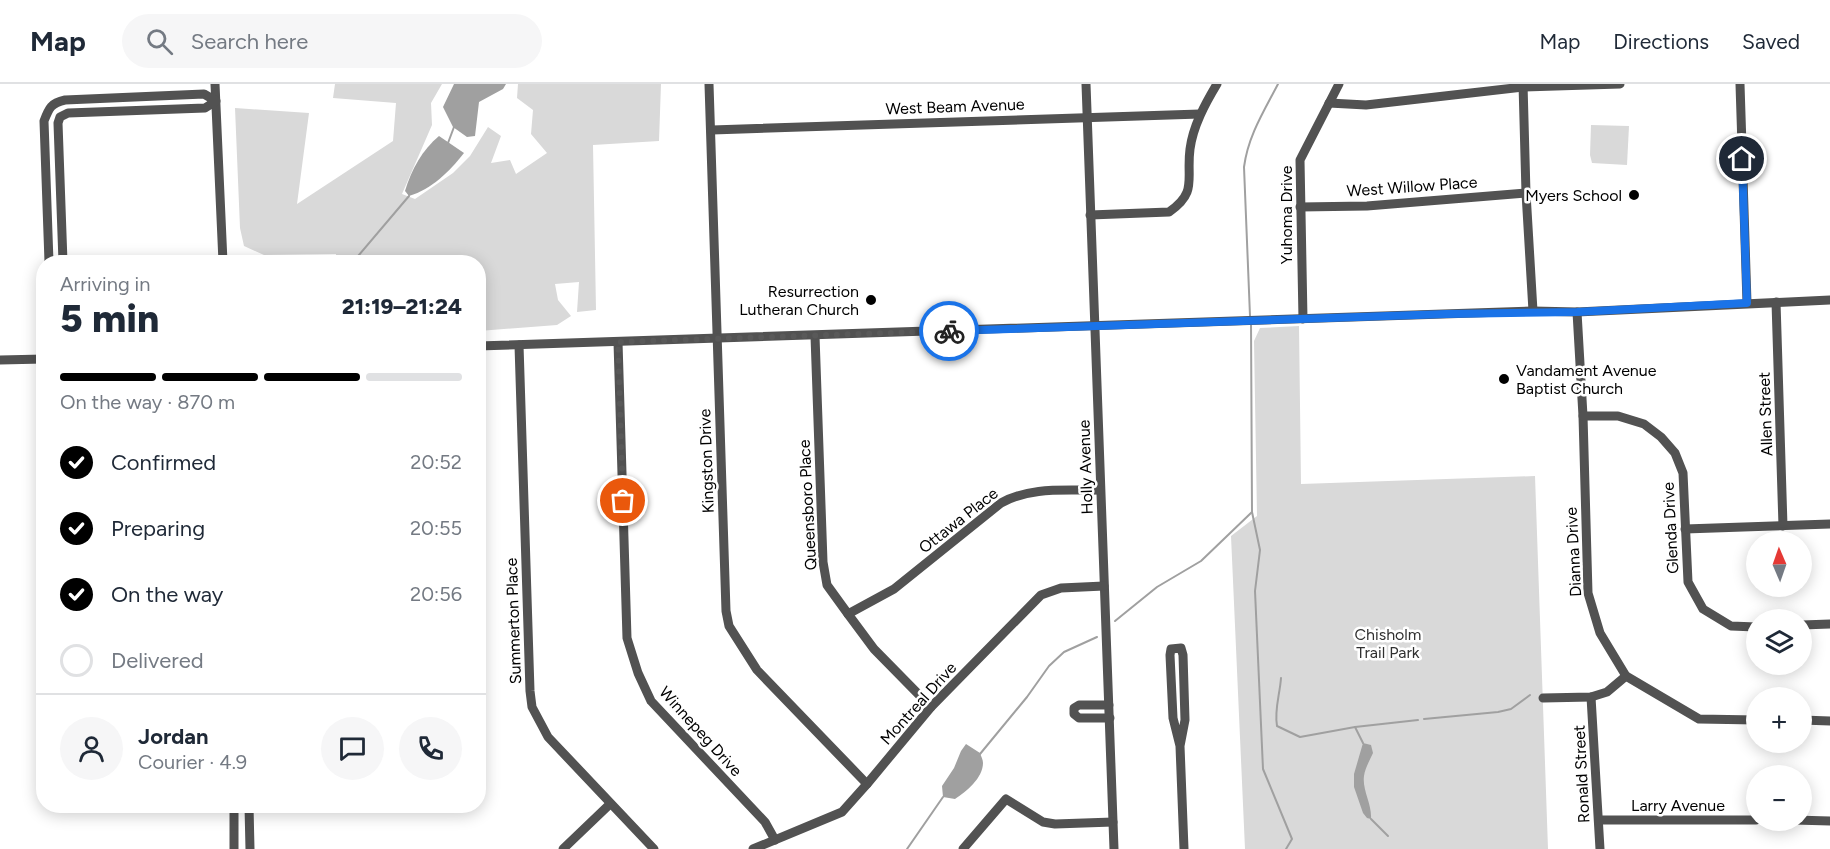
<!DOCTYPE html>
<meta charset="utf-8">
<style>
body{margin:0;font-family:Figtree,sans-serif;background:#f6f6f7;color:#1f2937;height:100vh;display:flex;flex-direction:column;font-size:22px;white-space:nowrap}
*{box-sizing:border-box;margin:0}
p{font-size:20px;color:#747a83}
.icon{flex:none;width:33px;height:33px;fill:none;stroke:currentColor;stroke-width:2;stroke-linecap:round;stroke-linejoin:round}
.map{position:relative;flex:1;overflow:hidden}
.side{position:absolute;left:36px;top:171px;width:450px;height:558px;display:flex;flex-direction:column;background:#fff;border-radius:24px;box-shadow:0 3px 15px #0003}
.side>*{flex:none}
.needle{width:39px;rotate:358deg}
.fabs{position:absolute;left:1746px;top:447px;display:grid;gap:12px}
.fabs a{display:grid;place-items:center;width:66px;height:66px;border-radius:50%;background:#fff;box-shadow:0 3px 15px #0003;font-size:30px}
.pin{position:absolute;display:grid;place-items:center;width:51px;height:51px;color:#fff;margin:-26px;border:3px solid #fff;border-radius:50%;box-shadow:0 2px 6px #0007}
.courier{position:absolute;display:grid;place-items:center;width:60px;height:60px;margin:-30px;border:4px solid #1a73e8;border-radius:50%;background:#fff;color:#222;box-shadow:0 2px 8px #0007}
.overview em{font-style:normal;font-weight:800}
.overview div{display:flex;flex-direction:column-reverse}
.overview{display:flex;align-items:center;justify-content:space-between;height:102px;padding:0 24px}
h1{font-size:39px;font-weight:800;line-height:45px}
.bar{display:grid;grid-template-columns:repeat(4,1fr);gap:9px 6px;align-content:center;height:72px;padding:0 24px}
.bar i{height:8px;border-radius:4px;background:#e0e1e3}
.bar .selected{background:#000}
.bar p{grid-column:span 4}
.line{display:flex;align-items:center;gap:15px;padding:0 24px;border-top:2px solid #e0e1e3}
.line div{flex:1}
.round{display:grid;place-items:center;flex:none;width:63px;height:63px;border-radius:32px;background:#f6f6f7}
ol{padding:0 24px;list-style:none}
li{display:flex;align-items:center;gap:18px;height:66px}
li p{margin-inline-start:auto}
li .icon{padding:6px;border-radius:50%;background:#000;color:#fff;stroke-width:4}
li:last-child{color:#747a83}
li i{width:33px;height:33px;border:3px solid #e0e1e3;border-radius:50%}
header{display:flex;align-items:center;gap:36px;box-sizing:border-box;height:84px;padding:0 30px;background:#fff;border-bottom:2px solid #e0e1e3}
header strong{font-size:28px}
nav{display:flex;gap:33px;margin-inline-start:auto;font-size:21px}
.search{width:420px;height:54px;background:#f6f6f7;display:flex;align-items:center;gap:15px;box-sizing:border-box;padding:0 21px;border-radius:33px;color:#747a83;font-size:22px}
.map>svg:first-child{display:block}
</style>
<header>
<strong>Map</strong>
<div class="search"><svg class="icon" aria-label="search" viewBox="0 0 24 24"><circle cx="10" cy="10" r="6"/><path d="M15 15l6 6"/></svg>Search here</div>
<nav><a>Map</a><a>Directions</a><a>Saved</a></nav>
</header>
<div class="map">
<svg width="1830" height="765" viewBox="0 0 1830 765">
<rect width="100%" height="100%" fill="#fff"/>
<!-- green -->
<g fill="#d9d9d9">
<polygon points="335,0 442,0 431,19 432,41 402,110 415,115 453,89 470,72 488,43 501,52 491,79 510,76 516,90 547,69 531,50 533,26 517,14 518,0 661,0 659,57 593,61 596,226 577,228 579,198 555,200 558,216 571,232 557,241 479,247 478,178 336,178 336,170 264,171 244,162 240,144 235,24 309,29 297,120 393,57 396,19 333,14"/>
<polygon points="1591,41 1629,42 1627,81 1592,79 1590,71"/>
<polygon points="1299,242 1301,400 1535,392 1548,765 1245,765 1231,452 1257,432 1254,257 1260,244"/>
</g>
<!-- water -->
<g fill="#a0a0a0">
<polygon points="454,0 506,0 503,5 479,18 475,52 467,53 453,43 443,23"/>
<path d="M439 52 464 69C449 88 432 105 409 112L405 107C411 86 423 65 439 52Z"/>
<path d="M1363 659 1371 661 1373 669C1370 676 1365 684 1364 692 1362 706 1372 720 1371 735L1367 734 1363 729 1354 703V690Z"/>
<path d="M966 660 980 669C981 672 983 676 983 679 983 694 966 708 955 715L943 713 942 702 954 684 961 667Z"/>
</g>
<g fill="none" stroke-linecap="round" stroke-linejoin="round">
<!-- stream -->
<g stroke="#a0a0a0" stroke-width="2">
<polyline points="448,59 454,43"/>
<polyline points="353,178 409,112"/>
<path d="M1250 232 1244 83C1248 52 1264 27 1278 0"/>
<polyline points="1251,238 1252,428 1260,466 1255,507 1263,685 1292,755 1286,765"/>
<polyline points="1115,537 1157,503 1201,477 1252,428"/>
<path d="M1281 594C1280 610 1274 626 1277 642L1300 653 1355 643 1418 636"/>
<polyline points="1424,635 1498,628 1511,625 1530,611"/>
<polyline points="1355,643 1363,659"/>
<polyline points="980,670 1027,613 1049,582 1064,568 1097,553"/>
<polyline points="1371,735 1388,752"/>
<polyline points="907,765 943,713"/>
</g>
<!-- minor -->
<g stroke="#525252" stroke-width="9">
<polyline points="215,0 223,178"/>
<polyline points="709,0 726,527 729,542 757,586 867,700"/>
<polyline points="1086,0 1114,765"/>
<polyline points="1523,0 1526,109 1533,227"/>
<polyline points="1740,0 1747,219"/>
<polyline points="1329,19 1366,21 1523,3 1620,0"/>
<polyline points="712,46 1200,30"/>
<polyline points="1300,123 1367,122 1526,109"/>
<path d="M1090 131 1169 128C1198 108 1186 95 1190 65 1193 42 1205 20 1217 0"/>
<path d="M49 178 44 37C49 24 51 19 65 16L204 10 216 17 205 24 68 29 60 33 58 39 63 178"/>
<polyline points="1776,218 1783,442"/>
<polyline points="1577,228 1583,332 1588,509 1600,549 1626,592 1699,635 1756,636"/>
<polyline points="1303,235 1300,76 1339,0"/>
<polyline points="815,252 823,478 827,501 848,530 874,565 931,623"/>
<polyline points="618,258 627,554 638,589 651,617 765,738 775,756"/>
<polyline points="519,261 530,607 532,623 548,653 654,765"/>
<polyline points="478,262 1533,227 1577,228 1830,216"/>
<polyline points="0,276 44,275"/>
<polyline points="1583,332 1618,332 1644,340 1661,353 1675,369 1683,389 1688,498 1703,525 1731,542 1756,543"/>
<polyline points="1685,445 1830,440"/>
<path d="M848 530 894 505 1001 419C1031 402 1067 407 1100 406"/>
<polyline points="1802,541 1830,540"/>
<polyline points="1591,613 1600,765"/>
<polyline points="1543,614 1591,613 1607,608 1626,592"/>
<polyline points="1109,621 1079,621 1074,624 1074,630 1079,634 1110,634"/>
<polyline points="1802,636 1830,637"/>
<polyline points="1180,662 1185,636 1183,571 1181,564 1171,565 1170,571 1173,634 1180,662 1184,765"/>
<polyline points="234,722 234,765"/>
<polyline points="249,722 250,765"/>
<polyline points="1599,736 1756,736"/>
<polyline points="1794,736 1830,737"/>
<polyline points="563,765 610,720"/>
<polyline points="753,765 842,728 867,700 931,623 1041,511 1061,504 1104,502"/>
<polyline points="963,765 1006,715 1043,738 1055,740 1113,738"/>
</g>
</g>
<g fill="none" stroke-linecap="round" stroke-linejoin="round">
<!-- done -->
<polyline stroke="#595959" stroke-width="6" stroke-dasharray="0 10.8" points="623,417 618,258 949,247"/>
<!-- route -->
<polyline stroke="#1a73e8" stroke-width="8" points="949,247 1446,230 1577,228 1747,219 1742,75"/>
</g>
<!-- markers -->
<g fill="#000" stroke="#fff" stroke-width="2">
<circle cx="1634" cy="111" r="6"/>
<circle cx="871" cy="216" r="6"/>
<circle cx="1504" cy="295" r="6"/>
</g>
<g text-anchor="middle" stroke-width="5" stroke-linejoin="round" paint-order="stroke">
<!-- street labels -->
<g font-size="16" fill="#000" stroke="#fff">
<text transform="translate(955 22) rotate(-2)" y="6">West Beam Avenue</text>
<text transform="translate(1412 102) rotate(-4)" y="6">West Willow Place</text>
<text transform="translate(1286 131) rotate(-90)" y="6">Yuhoma Drive</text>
<text transform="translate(1765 330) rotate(-92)" y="6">Allen Street</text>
<text transform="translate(706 377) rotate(-92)" y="6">Kingston Drive</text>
<text transform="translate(1085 383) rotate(-92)" y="6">Holly Avenue</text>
<text transform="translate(807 421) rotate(-93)" y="6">Queensboro Place</text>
<text transform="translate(958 436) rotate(-38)" y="6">Ottawa Place</text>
<text transform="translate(1670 444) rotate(-93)" y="6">Glenda Drive</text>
<text transform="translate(1573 468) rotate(-93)" y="6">Dianna Drive</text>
<text transform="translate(513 537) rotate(-92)" y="6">Summerton Place</text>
<text transform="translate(918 619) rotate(-48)" y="6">Montreal Drive</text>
<text transform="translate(701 647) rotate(48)" y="6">Winnepeg Drive</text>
<text transform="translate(1581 690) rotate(-93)" y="6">Ronald Street</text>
<text x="1678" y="727">Larry Avenue</text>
</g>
<!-- poi labels -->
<g font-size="16" fill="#000" stroke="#fff" text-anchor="end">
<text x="1622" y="117">Myers School</text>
<text x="859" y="213">Resurrection<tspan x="859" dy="18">Lutheran Church</tspan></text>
<text x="1516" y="292" text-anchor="start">Vandament Avenue<tspan x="1516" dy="18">Baptist Church</tspan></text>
</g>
<!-- park labels -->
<g font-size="16" fill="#303030" stroke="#fff">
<text x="1388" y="556">Chisholm<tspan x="1388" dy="18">Trail Park</tspan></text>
</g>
</g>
</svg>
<div class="fabs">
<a><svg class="needle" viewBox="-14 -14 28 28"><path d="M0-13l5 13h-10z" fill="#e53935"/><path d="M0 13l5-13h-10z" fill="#747a83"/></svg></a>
<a><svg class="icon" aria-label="layers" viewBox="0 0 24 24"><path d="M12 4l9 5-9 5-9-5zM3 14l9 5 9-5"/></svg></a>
<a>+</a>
<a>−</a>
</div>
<div class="pin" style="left:623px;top:417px;background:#ea580c"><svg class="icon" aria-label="bag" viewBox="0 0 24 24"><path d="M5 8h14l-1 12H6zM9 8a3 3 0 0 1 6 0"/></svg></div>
<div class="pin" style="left:1742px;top:75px;background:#1f2937"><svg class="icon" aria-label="home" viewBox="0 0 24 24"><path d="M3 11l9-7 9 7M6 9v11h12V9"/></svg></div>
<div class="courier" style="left:949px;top:247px"><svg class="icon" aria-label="bike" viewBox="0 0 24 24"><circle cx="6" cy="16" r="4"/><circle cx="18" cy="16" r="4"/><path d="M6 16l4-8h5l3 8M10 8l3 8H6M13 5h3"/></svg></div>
<section class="side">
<div class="overview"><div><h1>5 min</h1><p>Arriving in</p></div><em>21:19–21:24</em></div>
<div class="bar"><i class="selected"></i><i class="selected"></i><i class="selected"></i><i></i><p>On the way · 870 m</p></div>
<ol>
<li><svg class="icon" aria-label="check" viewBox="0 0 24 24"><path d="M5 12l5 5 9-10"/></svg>Confirmed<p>20:52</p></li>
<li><svg class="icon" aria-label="check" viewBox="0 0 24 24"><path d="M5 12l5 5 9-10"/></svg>Preparing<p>20:55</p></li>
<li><svg class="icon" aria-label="check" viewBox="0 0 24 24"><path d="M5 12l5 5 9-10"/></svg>On the way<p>20:56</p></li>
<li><i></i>Delivered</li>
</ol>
<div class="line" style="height:108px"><a class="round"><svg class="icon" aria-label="person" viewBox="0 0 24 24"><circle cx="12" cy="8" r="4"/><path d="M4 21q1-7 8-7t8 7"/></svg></a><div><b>Jordan</b><p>Courier · 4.9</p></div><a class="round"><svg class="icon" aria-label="chat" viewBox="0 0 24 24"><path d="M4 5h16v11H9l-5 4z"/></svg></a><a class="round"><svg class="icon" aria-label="phone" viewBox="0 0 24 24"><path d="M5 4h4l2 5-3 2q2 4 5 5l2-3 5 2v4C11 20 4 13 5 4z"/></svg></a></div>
</section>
</div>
